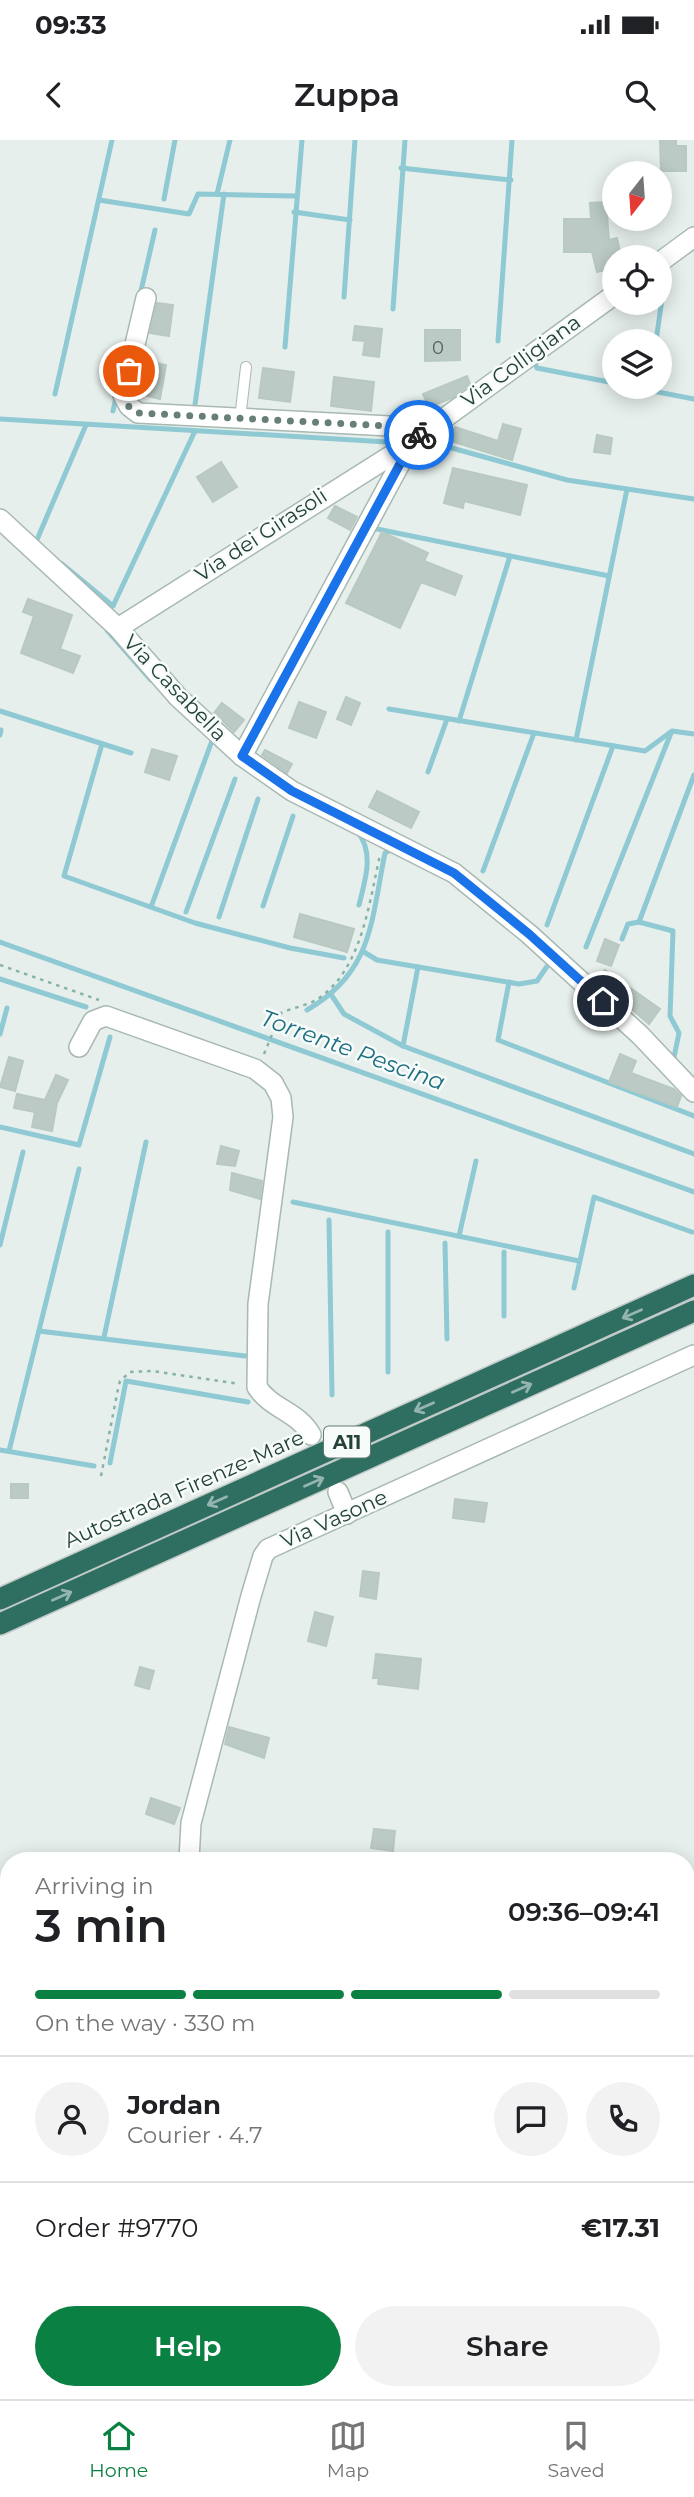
<!DOCTYPE html>
<meta charset="utf-8">
<style>
body{margin:0;font-family:Montserrat,sans-serif;background:#f2f2f2;color:#202124;height:100vh;display:flex;flex-direction:column;font-size:26px;white-space:nowrap}
*{box-sizing:border-box;margin:0}
p{font-size:23px;color:#757577}
.icon{flex:none;width:38px;height:38px;fill:none;stroke:currentColor;stroke-width:2;stroke-linecap:round;stroke-linejoin:round}
.map{position:relative;flex:1;overflow:hidden}
.details{position:absolute;left:0px;top:1712px;width:695px;height:548px;display:flex;flex-direction:column;background:#fff;border-radius:28px 28px 0 0;box-shadow:0 4px 18px #0003}
.details>*{flex:none}
.needle{width:46px;rotate:197deg}
.controls{position:absolute;left:602px;top:21px;display:grid;gap:14px}
.controls a{display:grid;place-items:center;width:70px;height:70px;border-radius:50%;background:#fff;box-shadow:0 4px 18px #0003;font-size:35px}
.pin{position:absolute;display:grid;place-items:center;width:60px;height:60px;color:#fff;margin:-30px;border:4px solid #fff;border-radius:50%;box-shadow:0 2px 7px #0007}
.courier{position:absolute;display:grid;place-items:center;width:70px;height:70px;margin:-35px;border:5px solid #1a73e8;border-radius:50%;background:#fff;color:#222;box-shadow:0 2px 9px #0007}
.head em{font-style:normal;font-weight:600}
.head div{display:flex;flex-direction:column-reverse}
.head{display:flex;align-items:center;justify-content:space-between;height:119px;padding:0 35px}
h1{font-size:46px;font-weight:600;line-height:52px}
.bar{display:grid;grid-template-columns:repeat(4,1fr);gap:10px 7px;align-content:center;height:84px;padding:0 35px}
.bar i{height:9px;border-radius:5px;background:#e0e0e0}
.bar .selected{background:#0b8043}
.bar p{grid-column:span 4}
.line{display:flex;align-items:center;gap:18px;padding:0 35px;border-top:2px solid #e0e0e0}
.line div{flex:1}
.round{display:grid;place-items:center;flex:none;width:74px;height:74px;border-radius:37px;background:#f2f2f2}
.button{display:flex;gap:14px;margin-top:auto;padding:14px 35px}
.button a{flex:1;height:80px;border-radius:42px;background:#0b8043;color:#fff;font-size:28px;font-weight:600;line-height:80px;text-align:center}
.button a+a{background:#f2f2f2;color:#202124}
.status{display:flex;justify-content:space-between;align-items:center;height:49px;padding:0 35px;background:#fff;direction:ltr}
.status svg{height:19px;fill:currentColor}
header{display:flex;justify-content:space-between;align-items:center;height:91px;padding:0 35px;background:#fff;font-size:32px;font-weight:600}
.menu{display:flex;justify-content:space-around;align-items:center;height:98px;border-top:2px solid #e0e0e0;background:#fff;font-size:19px;color:#757577}
.menu a{display:grid;justify-items:center;gap:4px}
.menu .selected{color:#0b8043}
.map>svg:first-child{display:block}
</style>
<div class="status"><b>09:33</b><svg viewBox="0 0 49 12"><path d="M0 12V9h3v3zM5 12V6h3v6zM10 12V3h3v9zM15 12V0h3v12zM26 1h20v11H26zM47 4h2v5h-2z"/></svg></div>
<header><svg class="icon" aria-label="back" viewBox="0 0 24 24"><path d="M15 5l-7 7 7 7"/></svg>Zuppa<svg class="icon" aria-label="search" viewBox="0 0 24 24"><circle cx="10" cy="10" r="6"/><path d="M15 15l6 6"/></svg></header>
<div class="map">
<svg width="694" height="2259" viewBox="0 0 694 2259">
<rect width="100%" height="100%" fill="#e6efeb"/>
<g fill="none" stroke-linecap="round" stroke-linejoin="round">
<!-- stream -->
<g stroke="#8ec9d4" stroke-width="5">
<polyline points="401,28 511,40"/>
<polyline points="217,54 230,0"/>
<polyline points="164,59 175,0"/>
<polyline points="99,60 189,74 198,54 295,56"/>
<polyline points="294,72 350,80"/>
<polyline points="140,155 155,90"/>
<polyline points="344,157 355,0"/>
<polyline points="393,169 405,0"/>
<polyline points="498,201 512,0"/>
<polyline points="656,201 667,124"/>
<polyline points="285,207 302,0"/>
<polyline points="534,221 537,228 614,243"/>
<polyline points="632,247 694,259"/>
<polyline points="55,254 112,0"/>
<polyline points="113,271 116,257"/>
<polyline points="194,272 224,54"/>
<polyline points="0,279 387,302"/>
<polyline points="422,304 441,305 567,340 694,359"/>
<polyline points="377,389 609,436"/>
<polyline points="36,402 86,285"/>
<polyline points="62,424 113,466 195,291"/>
<polyline points="107,490 151,540"/>
<polyline points="389,569 645,611 672,591 694,594"/>
<polyline points="0,571 131,613"/>
<polyline points="459,581 510,416"/>
<polyline points="0,595 1,590"/>
<polyline points="576,600 627,349"/>
<polyline points="102,604 64,736 195,783 290,808 344,818"/>
<polyline points="428,632 447,579"/>
<path d="M357 691C375 713 365 740 359 765"/>
<polyline points="483,731 534,593"/>
<polyline points="263,766 293,676"/>
<polyline points="151,767 213,598"/>
<polyline points="186,772 235,639"/>
<polyline points="219,777 258,659"/>
<polyline points="639,782 694,635"/>
<polyline points="547,785 613,606"/>
<polyline points="622,799 628,784 639,782 673,791 670,876 679,893 673,922"/>
<polyline points="0,802 694,1052"/>
<polyline points="586,807 671,593"/>
<polyline points="364,812 377,820 519,844 537,841 550,822"/>
<polyline points="0,839 86,867"/>
<polyline points="509,842 498,900 694,976"/>
<polyline points="332,856 344,874 403,906 694,1014"/>
<path d="M307 870C373 832 371 781 385 713L394 708"/>
<polyline points="0,894 7,868"/>
<polyline points="403,906 418,827"/>
<polyline points="0,987 79,1005 110,897"/>
<polyline points="293,1062 579,1121"/>
<polyline points="329,1080 332,1255"/>
<polyline points="459,1096 476,1021"/>
<polyline points="445,1103 447,1199"/>
<polyline points="0,1105 23,1012"/>
<polyline points="574,1148 594,1057 692,1092"/>
<polyline points="504,1176 504,1112"/>
<polyline points="39,1191 245,1216"/>
<polyline points="104,1197 146,1002"/>
<polyline points="388,1232 388,1092"/>
<polyline points="0,1310 94,1326"/>
<polyline points="9,1311 79,1029"/>
<polyline points="110,1323 126,1241 248,1262"/>
<polyline points="0,2153 9,2144"/>
<polyline points="43,2259 49,2250"/>
</g>
</g>
<!-- building -->
<g fill="#bbcac4" stroke="#b8c9c2" stroke-width="2">
<polygon points="660,0 676,0 676,6 686,6 686,31 661,31"/>
<polygon points="606,62 609,100 617,98 621,117 614,117 614,128 597,132 592,112 564,112 564,79 591,79 590,63"/>
<polygon points="157,163 173,165 169,196 150,193"/>
<polygon points="355,186 382,189 379,217 363,215 365,201 353,200"/>
<polygon points="425,190 460,190 460,220 425,221"/>
<polygon points="144,221 166,225 160,259 136,253"/>
<polygon points="263,228 294,232 290,262 259,258"/>
<polygon points="467,236 470,244 452,258 429,267 423,254"/>
<polygon points="334,237 374,242 371,271 331,266"/>
<polygon points="503,284 521,289 512,320 451,301 455,287 498,301"/>
<polygon points="597,295 612,298 610,314 594,312"/>
<polygon points="221,322 237,347 213,362 197,337"/>
<polygon points="453,328 527,345 520,375 464,361 463,368 444,363"/>
<polygon points="335,366 357,377 350,390 328,378"/>
<polygon points="382,392 428,413 424,421 462,436 455,455 421,442 400,488 346,463"/>
<polygon points="28,459 72,475 60,509 80,516 73,533 21,513 34,476 23,472"/>
<polygon points="346,557 360,563 351,585 337,579"/>
<polygon points="299,562 326,572 316,598 289,588"/>
<polygon points="222,563 244,580 234,592 214,573"/>
<polygon points="152,609 177,616 169,640 145,632"/>
<polygon points="265,610 292,624 287,633 262,615"/>
<polygon points="377,651 419,672 411,688 369,667"/>
<polygon points="300,774 354,789 347,812 294,797"/>
<polygon points="605,799 619,805 611,826 597,821"/>
<polygon points="605,830 660,869 649,884 598,840"/>
<polygon points="620,914 636,921 631,933 674,949 681,956 677,967 609,942"/>
<polygon points="9,917 23,921 15,951 0,947"/>
<polygon points="56,935 68,940 57,963 52,991 32,987 35,972 14,968 17,954 45,960"/>
<polygon points="221,1006 239,1011 235,1026 217,1024"/>
<polygon points="232,1033 262,1041 260,1059 230,1050"/>
<rect x="11" y="1344" width="17" height="14"/>
<polygon points="455,1359 487,1363 484,1382 453,1378"/>
<polygon points="363,1431 379,1433 376,1459 360,1456"/>
<polygon points="315,1472 333,1477 326,1506 308,1501"/>
<polygon points="376,1514 421,1519 418,1549 378,1544 379,1538 373,1538"/>
<polygon points="140,1527 154,1531 149,1549 135,1545"/>
<polygon points="229,1587 269,1598 264,1618 225,1604"/>
<polygon points="151,1658 180,1668 174,1684 146,1674"/>
<polygon points="374,1689 395,1691 393,1711 371,1708"/>
</g>
<g fill="none" stroke-linecap="round" stroke-linejoin="round">
<!-- lane casing -->
<g stroke="#a8b8b2" stroke-width="12">
<g id="lane">
<polyline points="240,279 246,227"/>
<polyline points="0,1763 9,1773"/>
</g>
</g>
<!-- street casing -->
<g stroke="#a8b8b2" stroke-width="22">
<g id="street">
<polyline points="660,122 694,97"/>
<polyline points="146,158 123,255 129,266 138,273 428,288"/>
<polyline points="0,379 118,488 178,557 242,616 292,651 454,733 529,794 640,895 694,952"/>
<polyline points="118,488 406,306"/>
<polyline points="242,616 401,322 406,306 614,155"/>
<path d="M79 907 93 881 106 876 255 929 273 943 281 958 283 977 258 1164 257 1247C271 1269 299 1272 311 1295"/>
<polyline points="338,1352 347,1374"/>
<polyline points="189,1720 191,1683 251,1456 263,1416 268,1409 694,1215"/>
<polyline points="0,1867 9,1872"/>
<polyline points="0,2177 9,2169"/>
<polyline points="404,2250 539,2259"/>
</g>
</g>
<!-- highway casing -->
<g stroke="#c2cac8" stroke-width="24">
<g id="highway">
<polyline points="0,1459 694,1145"/>
<polyline points="0,1484 694,1171"/>
</g>
</g>
<!-- path -->
<g stroke="#86b3a5" stroke-width="2.5" stroke-dasharray="3.5 5" stroke-linecap="butt">
<polyline points="0,825 99,860"/>
<path d="M264 914 281 873C292 868 305 866 316 860 362 831 369 763 380 715"/>
<polyline points="101,1336 118,1249 120,1241 130,1232 152,1231 239,1244"/>
<polyline points="206,1715 232,1720"/>
<polyline points="686,1942 694,1941"/>
<polyline points="686,1981 694,1981"/>
<polyline points="0,2138 9,2131"/>
</g>
<!-- lane -->
<use href="#lane" stroke="#fff" stroke-width="10"/>
<!-- street -->
<use href="#street" stroke="#fff" stroke-width="19"/>
<!-- highway -->
<use href="#highway" stroke="#2f6f62" stroke-width="21"/>
</g>
<!-- one-way arrows -->
<defs><path id="oneway-shaft" d="M-6 0H5M1.5-3L5.5 0L1.5 3" fill="none" stroke-width="1.6" stroke-linecap="round" stroke-linejoin="round" transform="scale(1.75)"/></defs>
<g stroke="#93b5ae">
<use href="#oneway-shaft" transform="translate(632 1174) rotate(156)"/>
<use href="#oneway-shaft" transform="translate(522 1248) rotate(-24)"/>
<use href="#oneway-shaft" transform="translate(424 1267) rotate(156)"/>
<use href="#oneway-shaft" transform="translate(314 1342) rotate(-24)"/>
<use href="#oneway-shaft" transform="translate(217 1361) rotate(156)"/>
<use href="#oneway-shaft" transform="translate(62 1456) rotate(-24)"/>
</g>
<g fill="none" stroke-linecap="round" stroke-linejoin="round">
<!-- done -->
<polyline stroke="#687f78" stroke-width="7" stroke-dasharray="0 12.6" points="129,231 123,255 128,266 138,273 428,288 419,295"/>
<!-- route -->
<polyline stroke="#1a73e8" stroke-width="9" points="419,295 406,306 401,322 242,616 292,651 454,733 529,794 603,861"/>
</g>
<g text-anchor="middle" stroke-width="5" stroke-linejoin="round" paint-order="stroke">
<!-- number labels -->
<g font-size="18" fill="#4a645c">
<text x="438" y="214">0</text>
</g>
<!-- shield labels -->
<rect fill="#f7fbf9" stroke="#637a73" stroke-width="2" x="324" y="1286.5" width="46" height="31" rx="5"/>
<g font-size="19" font-weight="bold" fill="#24423a">
<text x="347" y="1309">A11</text>
</g>
<!-- street labels -->
<g font-size="21" fill="#24423a" stroke="#f7fbf9">
<text transform="translate(521 221) rotate(-36)" y="7">Via Colligiana</text>
<text transform="translate(261 395) rotate(-33)" y="7">Via dei Girasoli</text>
<text transform="translate(175 548) rotate(46)" y="7">Via Casabella</text>
<text transform="translate(184 1349) rotate(-24)" y="7">Autostrada Firenze-Mare</text>
<text transform="translate(334 1379) rotate(-24)" y="7">Via Vasone</text>
</g>
<!-- water labels -->
<g font-size="23" font-style="italic" fill="#1c6f80" stroke="#f7fbf9">
<text transform="translate(353 910) rotate(20)" y="8">Torrente Pescina</text>
</g>
</g>
</svg>
<div class="controls">
<a><svg class="needle" viewBox="-14 -14 28 28"><path d="M0-13l5 13h-10z" fill="#e53935"/><path d="M0 13l5-13h-10z" fill="#757577"/></svg></a>
<a><svg class="icon" aria-label="locate" viewBox="0 0 24 24"><circle cx="12" cy="12" r="6"/><path d="M12 2v4M12 18v4M2 12h4M18 12h4"/></svg></a>
<a><svg class="icon" aria-label="layers" viewBox="0 0 24 24"><path d="M12 4l9 5-9 5-9-5zM3 14l9 5 9-5"/></svg></a>
</div>
<div class="pin" style="left:129px;top:231px;background:#ea580c"><svg class="icon" aria-label="bag" viewBox="0 0 24 24"><path d="M5 8h14l-1 12H6zM9 8a3 3 0 0 1 6 0"/></svg></div>
<div class="pin" style="left:603px;top:861px;background:#1f2937"><svg class="icon" aria-label="home" viewBox="0 0 24 24"><path d="M3 11l9-7 9 7M6 9v11h12V9"/></svg></div>
<div class="courier" style="left:419px;top:295px"><svg class="icon" aria-label="bike" viewBox="0 0 24 24"><circle cx="6" cy="16" r="4"/><circle cx="18" cy="16" r="4"/><path d="M6 16l4-8h5l3 8M10 8l3 8H6M13 5h3"/></svg></div>
<section class="details">
<div class="head"><div><h1>3 min</h1><p>Arriving in</p></div><em>09:36–09:41</em></div>
<div class="bar"><i class="selected"></i><i class="selected"></i><i class="selected"></i><i></i><p>On the way · 330 m</p></div>
<div class="line" style="height:126px"><a class="round"><svg class="icon" aria-label="person" viewBox="0 0 24 24"><circle cx="12" cy="8" r="4"/><path d="M4 21q1-7 8-7t8 7"/></svg></a><div><b>Jordan</b><p>Courier · 4.7</p></div><a class="round"><svg class="icon" aria-label="chat" viewBox="0 0 24 24"><path d="M4 5h16v11H9l-5 4z"/></svg></a><a class="round"><svg class="icon" aria-label="phone" viewBox="0 0 24 24"><path d="M5 4h4l2 5-3 2q2 4 5 5l2-3 5 2v4C11 20 4 13 5 4z"/></svg></a></div>
<div class="line" style="height:91px"><div>Order #9770</div><b>€17.31</b></div>
<div class="button"><a>Help</a><a>Share</a></div>
</section>
</div>
<nav class="menu">
<a class="selected"><svg class="icon" aria-label="home" viewBox="0 0 24 24"><path d="M3 11l9-7 9 7M6 9v11h12V9"/></svg>Home</a>
<a><svg class="icon" aria-label="map" viewBox="0 0 24 24"><path d="M3 6l6-2 6 2 6-2v14l-6 2-6-2-6 2zM9 4v14M15 6v14"/></svg>Map</a>
<a><svg class="icon" aria-label="saved" viewBox="0 0 24 24"><path d="M7 4h10v16l-5-4-5 4z"/></svg>Saved</a>
</nav>
